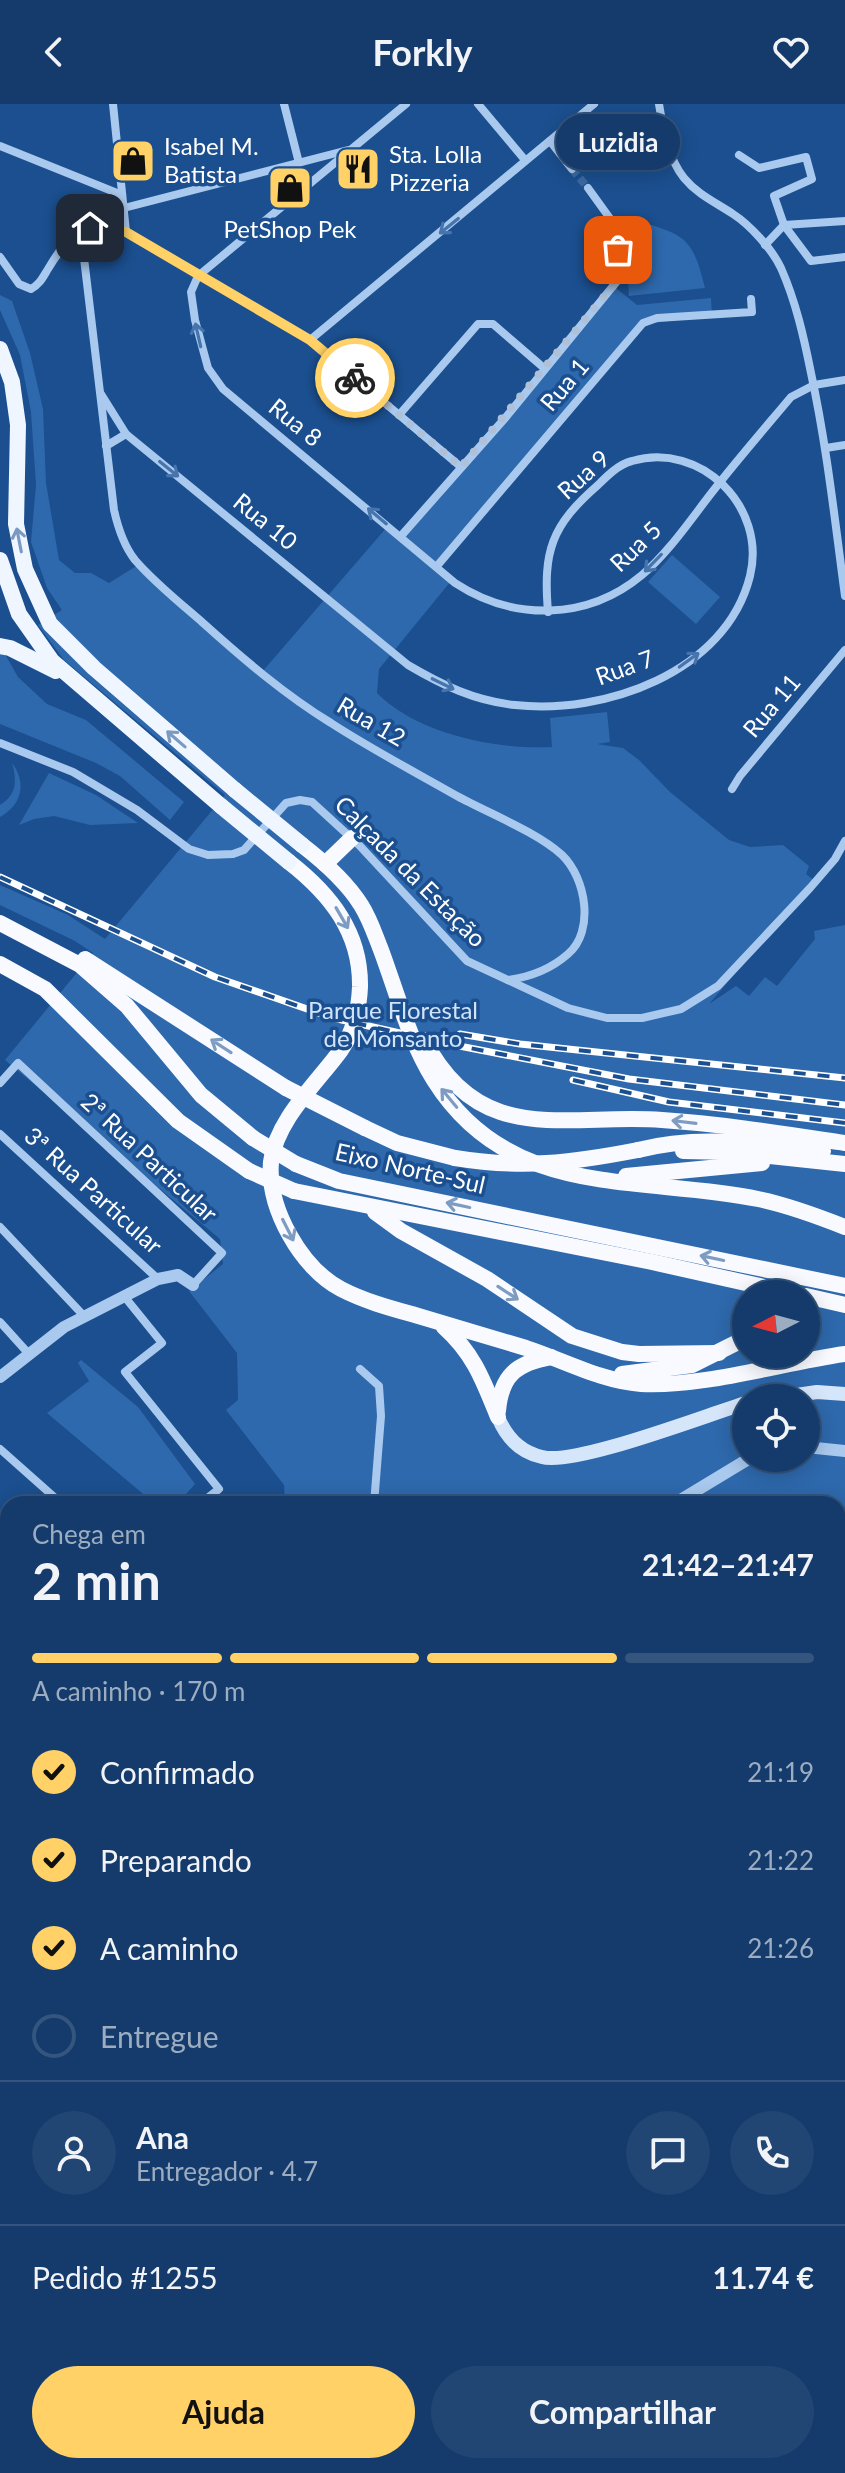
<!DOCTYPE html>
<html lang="pt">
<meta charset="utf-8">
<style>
body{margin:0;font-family:Lato,sans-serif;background:#214673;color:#f1f3f6;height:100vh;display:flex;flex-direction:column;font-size:30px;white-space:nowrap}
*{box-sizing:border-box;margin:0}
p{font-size:26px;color:#9dadc1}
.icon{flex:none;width:44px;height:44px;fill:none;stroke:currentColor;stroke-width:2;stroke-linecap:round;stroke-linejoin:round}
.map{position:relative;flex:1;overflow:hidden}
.drawer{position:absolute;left:0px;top:1392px;width:846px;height:978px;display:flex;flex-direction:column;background:#143b6b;border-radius:24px 24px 0 0;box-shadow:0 4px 20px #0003,0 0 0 2px #33557e}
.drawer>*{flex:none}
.needle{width:52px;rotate:264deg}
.buttons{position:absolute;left:732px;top:1176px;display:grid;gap:16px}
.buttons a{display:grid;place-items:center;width:88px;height:88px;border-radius:50%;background:#143b6b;box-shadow:0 4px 20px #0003,0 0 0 2px #33557e;font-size:40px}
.pin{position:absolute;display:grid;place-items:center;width:68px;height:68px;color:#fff;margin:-34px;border-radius:16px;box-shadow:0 4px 12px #0006}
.courier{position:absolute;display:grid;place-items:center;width:80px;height:80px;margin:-40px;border:6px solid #ffd166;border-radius:50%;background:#fff;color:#222;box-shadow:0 2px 10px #0007}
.bubble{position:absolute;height:56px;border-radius:28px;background:#143b6b;box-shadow:0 4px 20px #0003,0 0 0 2px #33557e;font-size:26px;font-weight:700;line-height:56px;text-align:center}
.head em{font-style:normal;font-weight:700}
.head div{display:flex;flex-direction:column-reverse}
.head{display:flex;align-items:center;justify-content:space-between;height:136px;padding:0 32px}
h1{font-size:52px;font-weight:700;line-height:60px}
.bar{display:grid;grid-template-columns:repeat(4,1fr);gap:12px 8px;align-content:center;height:96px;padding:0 32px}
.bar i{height:10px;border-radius:6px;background:#33557e}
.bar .current{background:#ffd166}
.bar p{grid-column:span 4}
.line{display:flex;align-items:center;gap:20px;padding:0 32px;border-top:2px solid #33557e}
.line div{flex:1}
.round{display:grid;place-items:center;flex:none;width:84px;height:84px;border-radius:42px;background:#214673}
ol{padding:0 32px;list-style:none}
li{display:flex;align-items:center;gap:24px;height:88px}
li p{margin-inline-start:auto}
li .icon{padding:8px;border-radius:50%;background:#ffd166;color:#111;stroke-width:4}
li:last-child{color:#9dadc1}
li i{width:44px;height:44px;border:4px solid #33557e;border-radius:50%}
.action{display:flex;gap:16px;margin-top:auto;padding:16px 32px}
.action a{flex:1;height:92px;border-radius:48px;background:#ffd166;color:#111;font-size:32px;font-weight:700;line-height:92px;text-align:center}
.action a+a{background:#214673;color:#f1f3f6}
header{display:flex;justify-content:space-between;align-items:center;height:104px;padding:0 32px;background:#143b6b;font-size:36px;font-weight:700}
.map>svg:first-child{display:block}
</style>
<header><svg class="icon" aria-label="back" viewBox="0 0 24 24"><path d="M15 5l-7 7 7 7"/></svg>Forkly<svg class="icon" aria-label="heart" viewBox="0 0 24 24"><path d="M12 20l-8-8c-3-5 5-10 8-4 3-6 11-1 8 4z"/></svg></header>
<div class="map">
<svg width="845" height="2369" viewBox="0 0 845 2369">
<rect width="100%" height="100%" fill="#1b4f8f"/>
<!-- green -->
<g fill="#2e69ad" fill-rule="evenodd">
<path d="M636 116C685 132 692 131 705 184L629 192 624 120Z"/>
<path d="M612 181 637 201 711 194 712 212 645 220 438 465 451 477 379 565 377 589C417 630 497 646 552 643L550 614 607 608 610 638 597 640 623 644 639 656 670 688 729 736 750 743 783 741 809 762 806 770 815 777 709 900 736 882 749 892 765 873 777 882 815 835 814 827 845 821V2369H0V1617L8 1612V2362H838V1400H285L284 1381 226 1306 238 1296 237 1249 189 1187 223 1160 220 1135 5 956 93 849 75 837 0 801V781L68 811 105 835 225 691 64 556 38 521 62 506 47 484 31 438 36 381 31 308 20 251 0 206V191L12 197 30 249 43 305 46 379 59 456 75 469H91L109 479 138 461 262 568 387 423 402 434ZM746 1190H806V1250H746ZM746 1294H806V1354H746Z"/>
<polygon points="672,451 720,493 696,520 648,478"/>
<polygon points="0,549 5,550 18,573 47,600 86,616 184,698 170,716 120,672 96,659 0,620"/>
<path d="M12 659C27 679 22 701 0 713V701C17 691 17 676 12 659Z"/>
<polygon points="49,669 96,691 138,719 90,721 54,712 34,715 19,721"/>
<polygon points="81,1256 138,1303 195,1380 177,1400 155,1400 47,1309 89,1277 78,1259"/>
<polygon points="0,1532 8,1541 8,1580 0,1571"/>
</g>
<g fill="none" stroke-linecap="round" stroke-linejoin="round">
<!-- minor-tunnel -->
<polyline stroke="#3d69a0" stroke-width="8" stroke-dasharray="8 4" stroke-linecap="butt" points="572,65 588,84"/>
<!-- minor -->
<g stroke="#a9c9ee" stroke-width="8">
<polyline points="113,0 126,128"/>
<polyline points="284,0 299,59"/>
<path d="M406 0 198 172 191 188 195 216 208 264 223 285 455 479C513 517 587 517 642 471 669 448 691 415 713 387 738 355 765 324 791 293L814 281 845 276"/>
<polyline points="478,0 525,56"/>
<path d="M659 0C663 25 668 54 684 74 698 91 715 98 733 110 750 121 772 145 781 164 796 198 804 234 811 269 827 343 835 418 845 492"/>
<polyline points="550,37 572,65"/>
<polyline points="0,42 122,91"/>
<polyline points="739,51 759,64 806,53 812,75 774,92 784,121 845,117"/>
<polyline points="124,104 348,46"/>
<path d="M81 129 114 406C118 424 124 442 135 456 155 479 179 498 202 518 242 554 285 591 331 619 371 645 415 668 457 692 488 709 537 728 562 751 586 774 595 827 568 850 551 865 530 873 508 876"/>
<polyline points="765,141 784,121 811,157 845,153"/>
<path d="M0 153 19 180 31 185C40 180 43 173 48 165 69 130 84 115 126 128L310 236 594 0"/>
<polyline points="310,236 461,363"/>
<polyline points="101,290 126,330"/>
<polyline points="399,311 478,220 493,220 544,264"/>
<path d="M106 342 126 330 408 561C442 581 475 597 515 601 603 611 726 569 750 472 767 403 701 337 632 357 619 360 607 372 598 381 551 422 543 447 548 508"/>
<polyline points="826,344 845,341"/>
<polyline points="401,432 506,313 618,176 614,120 588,84"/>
<polyline points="437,462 643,219 657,214 752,208 751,195"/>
<polyline points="0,639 73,668 137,706 189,745 208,751 233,750 244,746 286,699 300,696 312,698 359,741 467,857 568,904 607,914 642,914 681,905 718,882 810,784 835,755 845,737"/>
<polyline points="732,685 740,672 845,546"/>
<polyline points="0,979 18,959 222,1149 193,1181"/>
<polyline points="0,1030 158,1175"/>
<polyline points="0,1123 84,1212"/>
<polyline points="124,1192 162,1239 125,1268 219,1385 200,1400"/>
<polyline points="0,1218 28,1249"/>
<polyline points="360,1265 379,1282 381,1312 374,1400"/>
<polyline points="0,1345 62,1400"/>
<polyline points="0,1705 8,1706"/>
</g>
<!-- tertiary -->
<g stroke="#a9c9ee" stroke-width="12">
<polyline points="0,1273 64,1223 158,1175 178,1171 193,1181"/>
<polyline points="806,1343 845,1347"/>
<polyline points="674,1400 750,1354"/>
<polyline points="0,2298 8,2290"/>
</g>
<!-- secondary -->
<g stroke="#d6e6fa" stroke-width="14">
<polyline points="776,1294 817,1288 845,1290"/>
<path d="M498 1313C506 1333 520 1348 542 1353 575 1362 706 1311 746 1299"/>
</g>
<!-- primary -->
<g stroke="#f0f6ff" stroke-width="16">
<polyline points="0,245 12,278 18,321 16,420 25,465 50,520 94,564 235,686"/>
<polyline points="0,456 19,510 52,557 221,702"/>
<polyline points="0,542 10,544 56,567"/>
</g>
<!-- trunk -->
<g stroke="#f8faff" stroke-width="16">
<path d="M302 741C324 758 346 777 361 801 370 815 375 831 381 846 397 889 409 936 434 976 510 1097 640 1071 758 1095 788 1101 817 1112 845 1123"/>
<path d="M289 758C330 790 361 828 360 883 359 906 354 927 341 946 317 979 276 1016 271 1058 267 1104 301 1164 341 1185 364 1197 390 1204 415 1211 452 1222 489 1233 526 1244 563 1256 601 1277 641 1280 705 1283 781 1259 845 1250"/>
<polyline points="325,760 352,734"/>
<polyline points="0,819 80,861 127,902 201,991 253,1034"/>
<polyline points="85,855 286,984"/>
<polyline points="0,860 45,885 178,1017 249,1067"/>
<path d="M424 936C480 1045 566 1009 662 1016 723 1020 785 1030 845 1039"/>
<polyline points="365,1024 397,1039 455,1054"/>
<path d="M638 1046C699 1030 761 1040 823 1047"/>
<polyline points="683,1047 731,1048 845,1060"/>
<polyline points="296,1060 339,1077 845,1182"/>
<polyline points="626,1072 762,1059"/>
<polyline points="294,1087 652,1158 795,1190"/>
<polyline points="375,1108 401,1127 487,1175 572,1232 622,1248 639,1250 719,1249"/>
<path d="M444 1223C474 1250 483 1276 498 1313"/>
<polyline points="622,1270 692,1261 746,1234"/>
<path d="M498 1307C501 1272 516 1259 551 1253"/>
</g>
<!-- rail casing -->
<g stroke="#fff" stroke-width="7">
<g id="rail">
<polyline points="0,773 215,873 333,914 449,940 629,975 845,1001"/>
<polyline points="460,930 520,940 845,974"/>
<polyline points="573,976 669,998 845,1019"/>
</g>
</g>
<!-- rail -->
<use href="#rail" stroke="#1b4f8f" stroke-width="4" stroke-dasharray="12" stroke-linecap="butt"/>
<!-- primary-bridge -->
<g stroke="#f0f6ff" stroke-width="16">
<polyline points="235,686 302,741"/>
<polyline points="221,702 289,758"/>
</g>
<!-- trunk-bridge -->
<g stroke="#f8faff" stroke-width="16">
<polyline points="286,984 365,1024"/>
<polyline points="253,1034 296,1060"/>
<path d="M455 1054C522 1065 571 1059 638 1046"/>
<polyline points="249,1067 294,1087"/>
<polyline points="806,1192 845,1201"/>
</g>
</g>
<!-- one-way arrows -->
<defs><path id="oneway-shaft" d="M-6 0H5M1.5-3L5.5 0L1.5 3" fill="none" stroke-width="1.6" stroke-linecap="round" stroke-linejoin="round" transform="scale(2)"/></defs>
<g stroke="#4674ac">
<use href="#oneway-shaft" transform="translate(449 122) rotate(141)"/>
<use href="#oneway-shaft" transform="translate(198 231) rotate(-103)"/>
<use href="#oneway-shaft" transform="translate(169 365) rotate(39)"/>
<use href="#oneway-shaft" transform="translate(377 412) rotate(-140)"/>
<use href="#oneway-shaft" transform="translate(653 459) rotate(134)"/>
<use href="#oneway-shaft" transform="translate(689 556) rotate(-36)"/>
<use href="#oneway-shaft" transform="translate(443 580) rotate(26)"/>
</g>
<g stroke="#7b9ac1">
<use href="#oneway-shaft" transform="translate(19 436) rotate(-101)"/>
<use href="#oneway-shaft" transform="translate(176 635) rotate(-139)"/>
</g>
<g stroke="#7e9cc1">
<use href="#oneway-shaft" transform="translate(342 814) rotate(60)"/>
<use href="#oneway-shaft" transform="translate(221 942) rotate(-147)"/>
<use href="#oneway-shaft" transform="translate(449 994) rotate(-130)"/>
<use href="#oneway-shaft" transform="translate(684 1018) rotate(-173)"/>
<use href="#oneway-shaft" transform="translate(458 1101) rotate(-168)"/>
<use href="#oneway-shaft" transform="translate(288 1126) rotate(63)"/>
<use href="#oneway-shaft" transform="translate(712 1154) rotate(-168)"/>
<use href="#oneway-shaft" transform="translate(508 1189) rotate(33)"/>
</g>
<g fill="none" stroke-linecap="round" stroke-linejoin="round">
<!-- done -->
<polyline stroke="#afc1d8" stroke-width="8" stroke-dasharray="0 14.4" points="355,274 461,363 618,176 618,146"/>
<!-- route -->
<polyline stroke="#ffd166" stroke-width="10" points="90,124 107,123 126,128 310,236 355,274"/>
</g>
<!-- icons -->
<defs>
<g id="shop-square" transform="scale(2.3)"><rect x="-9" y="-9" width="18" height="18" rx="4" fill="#ffd166" stroke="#1b4f8f"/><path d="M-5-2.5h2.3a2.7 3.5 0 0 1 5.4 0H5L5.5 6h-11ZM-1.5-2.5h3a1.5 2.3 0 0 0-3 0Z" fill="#111"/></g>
<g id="restaurant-square" transform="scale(2.3)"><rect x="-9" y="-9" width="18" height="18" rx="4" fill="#ffd166" stroke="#1b4f8f"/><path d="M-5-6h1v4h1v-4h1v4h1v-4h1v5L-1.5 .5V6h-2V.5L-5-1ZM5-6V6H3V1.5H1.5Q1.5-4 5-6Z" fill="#111"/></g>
</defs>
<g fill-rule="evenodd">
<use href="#shop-square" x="133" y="57"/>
<use href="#restaurant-square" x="358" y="65"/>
<use href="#shop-square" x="290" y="84"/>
</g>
<g text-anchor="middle" stroke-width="7" stroke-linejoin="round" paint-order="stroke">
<!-- poi labels -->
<g font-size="24" fill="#fff" stroke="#1b4f8f" text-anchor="start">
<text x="164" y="51">Isabel M.<tspan x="164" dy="28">Batista</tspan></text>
<text x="389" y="59">Sta. Lolla<tspan x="389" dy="28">Pizzeria</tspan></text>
<text x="290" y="134" text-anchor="middle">PetShop Pek</text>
</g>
<!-- street labels -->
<g font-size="24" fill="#fff" stroke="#1b4f8f">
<text transform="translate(565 281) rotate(-50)" y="8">Rua 1</text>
<text transform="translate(295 319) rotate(39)" y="8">Rua 8</text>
<text transform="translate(584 371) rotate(-42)" y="8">Rua 9</text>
<text transform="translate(265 418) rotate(39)" y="8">Rua 10</text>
<text transform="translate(636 443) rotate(-44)" y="8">Rua 5</text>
<text transform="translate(625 564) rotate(-20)" y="8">Rua 7</text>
<text transform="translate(772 602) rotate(-50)" y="8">Rua 11</text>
<text transform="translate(371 618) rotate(30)" y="8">Rua 12</text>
<text transform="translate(410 768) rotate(45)" y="8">Calçada da Estação</text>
<text transform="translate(149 1054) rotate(43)" y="8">2ª Rua Particular</text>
<text transform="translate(410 1065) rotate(13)" y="8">Eixo Norte-Sul</text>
<text transform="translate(93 1087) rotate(42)" y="8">3ª Rua Particular</text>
</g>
<!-- park labels -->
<g font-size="24" fill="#cfe3fa" stroke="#1b4f8f">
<text x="393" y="915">Parque Florestal<tspan x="393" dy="28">de Monsanto</tspan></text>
</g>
</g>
</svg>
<div class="buttons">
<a><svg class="needle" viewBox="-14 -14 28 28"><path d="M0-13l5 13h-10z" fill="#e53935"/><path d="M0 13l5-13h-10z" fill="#9dadc1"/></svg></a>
<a><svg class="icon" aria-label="locate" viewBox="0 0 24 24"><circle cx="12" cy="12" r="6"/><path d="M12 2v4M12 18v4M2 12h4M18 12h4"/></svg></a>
</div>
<div class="pin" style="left:618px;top:146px;background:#ea580c"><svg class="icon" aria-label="bag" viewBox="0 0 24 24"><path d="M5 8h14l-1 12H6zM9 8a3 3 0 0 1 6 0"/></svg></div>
<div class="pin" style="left:90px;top:124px;background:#1f2937"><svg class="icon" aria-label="home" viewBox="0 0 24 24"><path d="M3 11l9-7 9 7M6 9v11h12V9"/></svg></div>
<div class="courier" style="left:355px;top:274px"><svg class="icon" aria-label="bike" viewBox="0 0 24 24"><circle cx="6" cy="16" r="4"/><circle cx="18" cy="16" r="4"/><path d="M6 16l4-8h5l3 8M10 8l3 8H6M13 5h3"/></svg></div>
<div class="bubble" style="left:556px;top:10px;width:124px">Luzidia</div>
<section class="drawer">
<div class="head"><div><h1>2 min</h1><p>Chega em</p></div><em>21:42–21:47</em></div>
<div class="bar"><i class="current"></i><i class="current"></i><i class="current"></i><i></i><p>A caminho · 170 m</p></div>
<ol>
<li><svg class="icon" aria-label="check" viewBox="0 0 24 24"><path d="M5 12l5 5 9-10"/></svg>Confirmado<p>21:19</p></li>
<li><svg class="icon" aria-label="check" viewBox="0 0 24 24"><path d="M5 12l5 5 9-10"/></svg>Preparando<p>21:22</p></li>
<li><svg class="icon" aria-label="check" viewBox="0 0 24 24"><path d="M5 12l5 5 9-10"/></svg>A caminho<p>21:26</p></li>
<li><i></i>Entregue</li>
</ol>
<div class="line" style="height:144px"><a class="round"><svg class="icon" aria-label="person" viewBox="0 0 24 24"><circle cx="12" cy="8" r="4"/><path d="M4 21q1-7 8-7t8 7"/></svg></a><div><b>Ana</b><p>Entregador · 4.7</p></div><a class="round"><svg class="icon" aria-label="chat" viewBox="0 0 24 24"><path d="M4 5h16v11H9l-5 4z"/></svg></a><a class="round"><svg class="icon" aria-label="phone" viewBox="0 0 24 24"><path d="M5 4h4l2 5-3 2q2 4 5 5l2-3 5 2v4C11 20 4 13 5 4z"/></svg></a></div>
<div class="line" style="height:104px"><div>Pedido #1255</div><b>11.74 €</b></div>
<div class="action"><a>Ajuda</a><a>Compartilhar</a></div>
</section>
</div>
